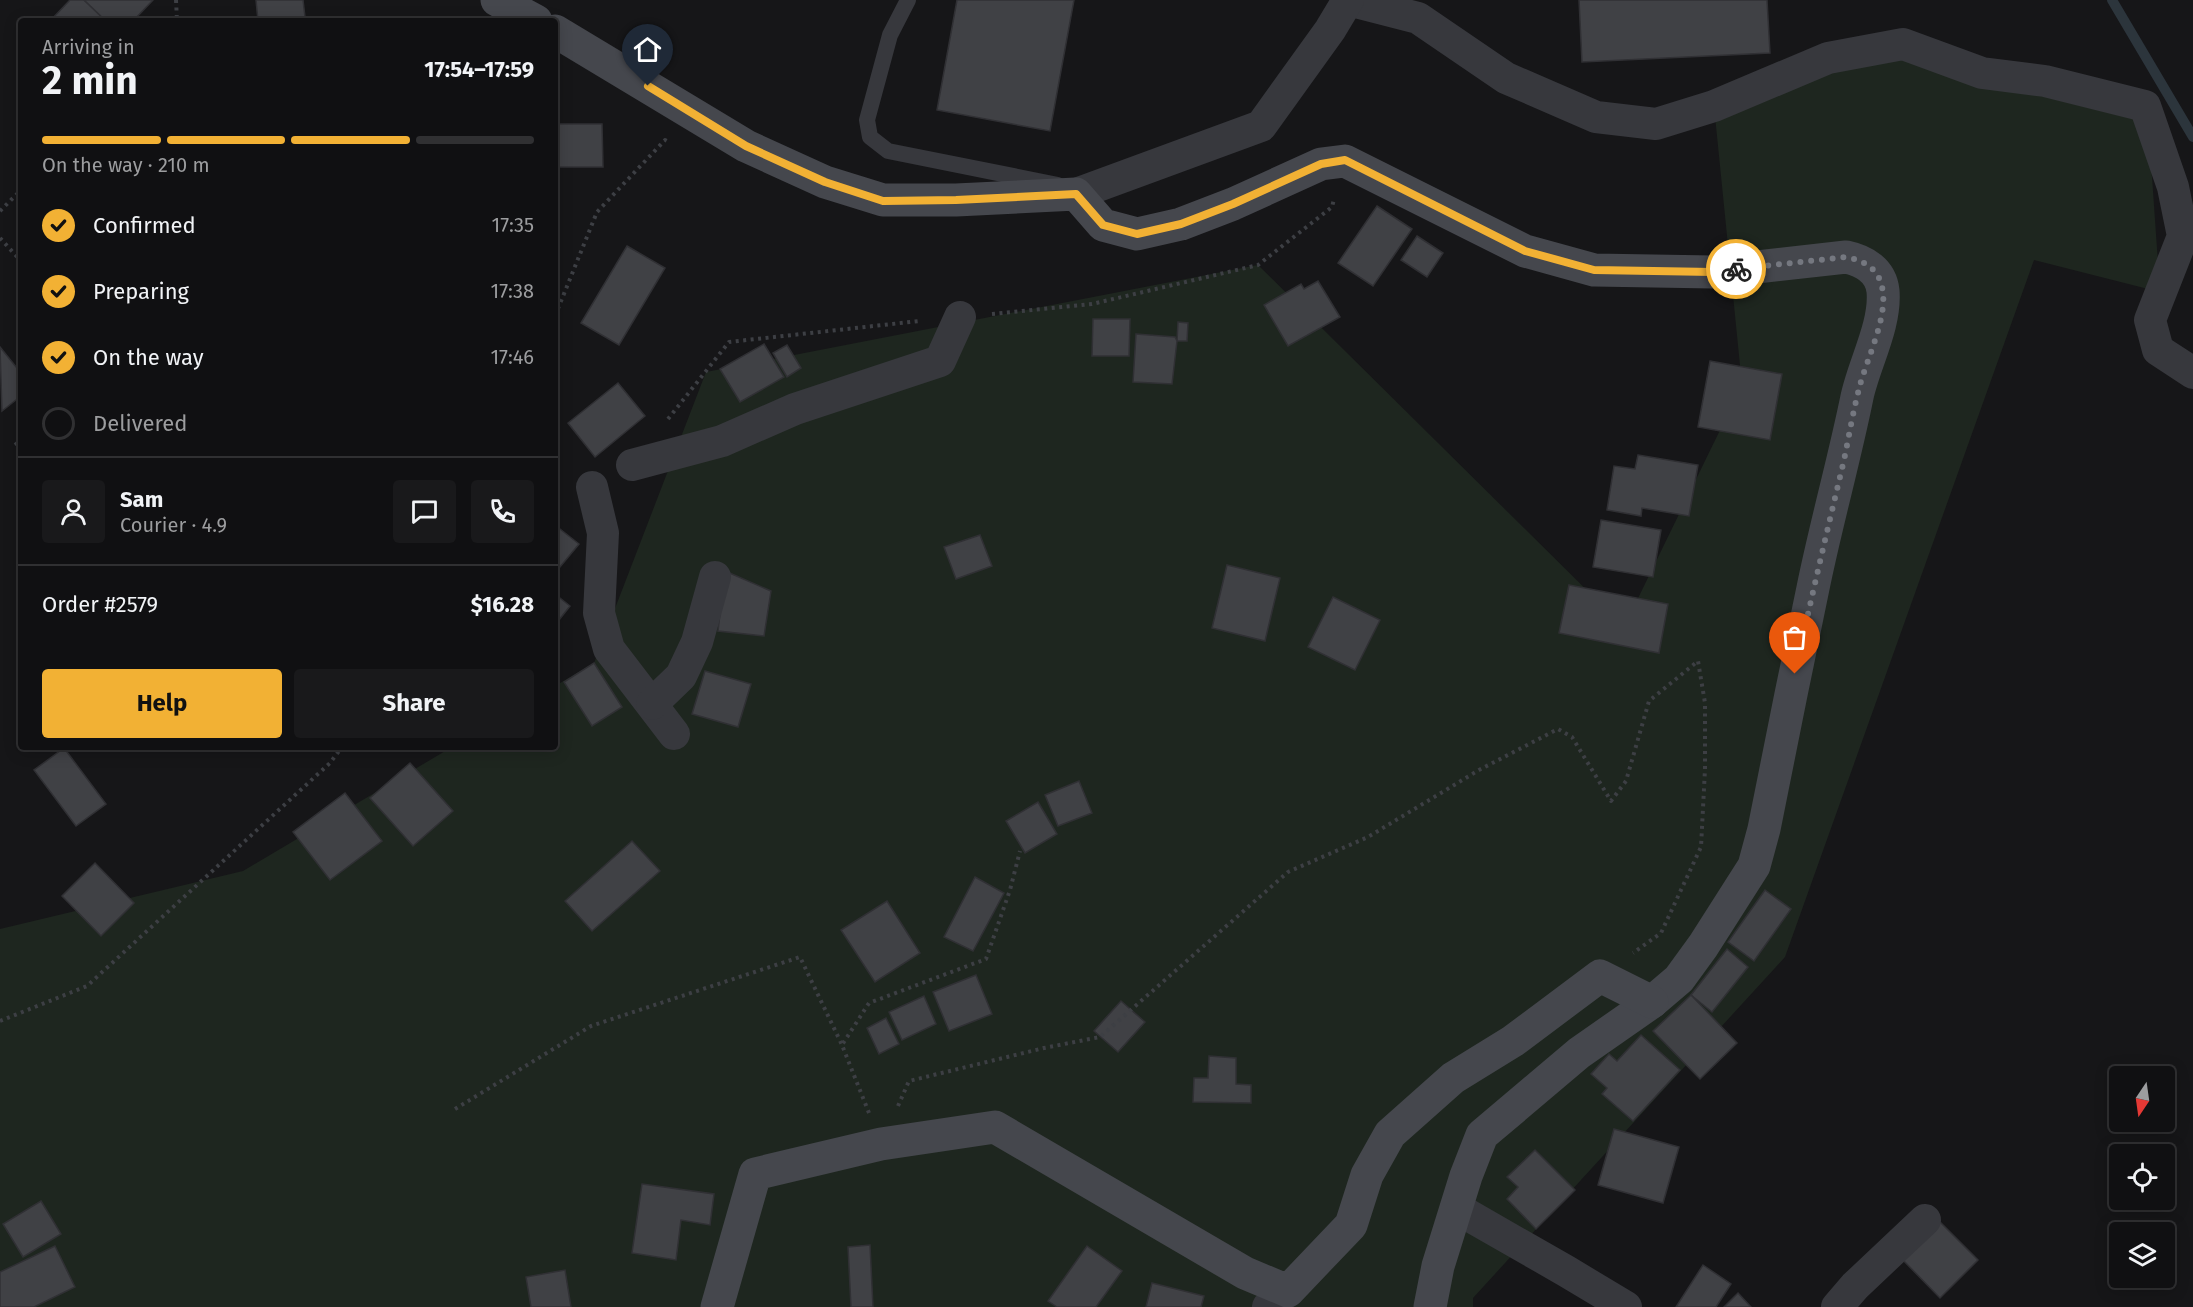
<!DOCTYPE html>
<meta charset="utf-8">
<style>
body{margin:0;font-family:"Fira Sans",sans-serif;background:#19191b;color:#f1f3f6;height:100vh;display:flex;flex-direction:column;font-size:22px;white-space:nowrap}
*{box-sizing:border-box;margin:0}
p{font-size:20px;color:#9c9d9f}
.icon{flex:none;width:33px;height:33px;fill:none;stroke:currentColor;stroke-width:2;stroke-linecap:round;stroke-linejoin:round}
.map{position:relative;flex:1;overflow:hidden}
.sheet{position:absolute;left:18px;top:18px;width:540px;height:732px;display:flex;flex-direction:column;background:#101012;border-radius:6px;box-shadow:0 3px 15px #0003,0 0 0 2px #303032}
.sheet>*{flex:none}
.needle{width:39px;rotate:193deg}
.buttons{position:absolute;left:2109px;top:1066px;display:grid;gap:12px}
.buttons a{display:grid;place-items:center;width:66px;height:66px;border-radius:6px;background:#101012;box-shadow:0 3px 15px #0003,0 0 0 2px #303032;font-size:30px}
.pin{position:absolute;display:grid;place-items:center;width:51px;height:51px;color:#fff;margin:-62px -26px;border-radius:50% 50% 50% 0;rotate:-45deg;box-shadow:0 0 6px #0007}
.pin .icon{rotate:45deg}
.courier{position:absolute;display:grid;place-items:center;width:60px;height:60px;margin:-30px;border:4px solid #f2b134;border-radius:50%;background:#fff;color:#222;box-shadow:0 2px 8px #0007}
.head em{font-style:normal;font-weight:700}
.head div{display:flex;flex-direction:column-reverse}
.head{display:flex;align-items:center;justify-content:space-between;height:102px;padding:0 24px}
h1{font-size:39px;font-weight:700;line-height:45px}
.bar{display:grid;grid-template-columns:repeat(4,1fr);gap:9px 6px;align-content:center;height:72px;padding:0 24px}
.bar i{height:8px;border-radius:4px;background:#303032}
.bar .current{background:#f2b134}
.bar p{grid-column:span 4}
.line{display:flex;align-items:center;gap:15px;padding:0 24px;border-top:2px solid #303032}
.line div{flex:1}
.round{display:grid;place-items:center;flex:none;width:63px;height:63px;border-radius:6px;background:#19191b}
ol{padding:0 24px;list-style:none}
li{display:flex;align-items:center;gap:18px;height:66px}
li p{margin-inline-start:auto}
li .icon{padding:6px;border-radius:50%;background:#f2b134;color:#111;stroke-width:4}
li:last-child{color:#9c9d9f}
li i{width:33px;height:33px;border:3px solid #303032;border-radius:50%}
.primary-button{display:flex;gap:12px;margin-top:auto;padding:12px 24px}
.primary-button a{flex:1;height:69px;border-radius:6px;background:#f2b134;color:#111;font-size:24px;font-weight:700;line-height:69px;text-align:center}
.primary-button a+a{background:#19191b;color:#f1f3f6}
.map>svg:first-child{display:block}
</style>
<div class="map">
<svg width="2193" height="1307" viewBox="0 0 2193 1307">
<rect width="100%" height="100%" fill="#161618"/>
<!-- green -->
<polygon fill="#1e261f" points="1903,44 2148,119 2160,292 2034,260 1785,957 1473,1298 1473,1307 0,1307 0,929 243,871 452,747 555,747 555,686 594,663 706,372 1258,265 1624,627 1742,385 1714,106"/>
<g fill="none" stroke-linecap="round" stroke-linejoin="round">
<!-- stream -->
<polyline stroke="#2c353c" stroke-width="10" points="2112,0 2193,137"/>
</g>
<!-- building -->
<g fill="#404145" stroke="#303034" stroke-width="1.5">
<polygon points="70,0 84,0 106,21 50,21"/>
<polygon points="84,0 153,0 133,21 106,21"/>
<polygon points="256,0 303,0 305,17 258,21"/>
<polygon points="957,0 1074,0 1050,131 937,110"/>
<polygon points="1579,0 1767,0 1770,53 1582,62"/>
<polygon points="557,124 602,124 603,167 558,167"/>
<polygon points="1377,206 1412,229 1373,286 1338,263"/>
<polygon points="1417,236 1443,253 1427,277 1401,260"/>
<polygon points="627,246 665,268 619,345 581,323"/>
<polygon points="1318,281 1340,317 1288,346 1264,305 1301,284 1304,289"/>
<polygon points="1093,319 1130,319 1129,356 1092,356"/>
<polygon points="1178,322 1188,323 1187,341 1177,341"/>
<polygon points="1136,334 1175,337 1177,341 1172,384 1133,382"/>
<polygon points="764,344 784,377 740,402 720,369"/>
<polygon points="787,345 801,368 787,377 773,353"/>
<polygon points="0,347 21,373 21,396 2,411"/>
<polygon points="1710,361 1782,374 1770,440 1698,427"/>
<polygon points="618,383 645,416 595,457 568,423"/>
<polygon points="1638,455 1698,465 1689,516 1642,508 1641,516 1607,510 1614,466 1635,469"/>
<polygon points="1601,520 1661,530 1653,577 1593,567"/>
<polygon points="560,529 579,544 555,573 555,535"/>
<polygon points="980,535 992,566 956,579 944,547"/>
<polygon points="1227,565 1280,578 1265,641 1212,628"/>
<polygon points="725,571 771,591 764,636 718,631"/>
<polygon points="1569,585 1668,604 1659,653 1559,633"/>
<polygon points="555,594 570,606 555,625"/>
<polygon points="1333,597 1380,620 1355,670 1308,647"/>
<polygon points="594,663 622,707 592,726 564,682"/>
<polygon points="705,671 751,684 738,727 692,714"/>
<polygon points="64,748 106,804 76,826 34,770"/>
<polygon points="410,763 453,811 413,846 370,798"/>
<polygon points="1079,781 1092,813 1058,826 1045,795"/>
<polygon points="345,793 382,841 330,880 293,832"/>
<polygon points="1038,802 1057,834 1025,853 1006,821"/>
<polygon points="632,841 660,871 592,931 565,901"/>
<polygon points="95,863 134,903 101,936 62,896"/>
<polygon points="975,877 1004,893 973,951 944,937"/>
<polygon points="1765,890 1791,909 1754,961 1728,942"/>
<polygon points="887,901 920,953 875,982 841,930"/>
<polygon points="1727,949 1748,967 1712,1012 1691,995"/>
<polygon points="976,975 992,1014 949,1031 933,992"/>
<polygon points="1691,995 1737,1043 1700,1079 1653,1031"/>
<polygon points="924,996 936,1024 902,1040 889,1012"/>
<polygon points="1121,1001 1145,1022 1118,1052 1094,1031"/>
<polygon points="886,1018 899,1044 879,1054 867,1028"/>
<polygon points="1641,1035 1680,1070 1633,1121 1602,1094 1607,1088 1591,1074 1609,1054 1617,1061"/>
<polygon points="1209,1056 1236,1058 1236,1084 1251,1085 1251,1103 1193,1102 1194,1078 1208,1078"/>
<polygon points="1614,1129 1679,1147 1663,1203 1598,1185"/>
<polygon points="1535,1150 1575,1190 1536,1229 1507,1199 1518,1187 1507,1177"/>
<polygon points="642,1184 714,1194 710,1225 681,1220 676,1260 632,1253"/>
<polygon points="41,1201 61,1234 23,1257 3,1224"/>
<polygon points="1938,1220 1978,1260 1940,1298 1900,1257"/>
<polygon points="870,1245 873,1307 851,1307 848,1247"/>
<polygon points="55,1246 75,1287 34,1307 0,1307 0,1272"/>
<polygon points="1087,1246 1122,1271 1096,1307 1057,1307 1048,1301"/>
<polygon points="1703,1265 1731,1284 1716,1307 1676,1307"/>
<polygon points="565,1270 571,1307 531,1307 526,1277"/>
<polygon points="1152,1283 1204,1296 1201,1307 1146,1307"/>
<polygon points="1738,1293 1751,1307 1724,1307"/>
</g>
<g fill="none" stroke-linecap="round" stroke-linejoin="round">
<!-- path -->
<g stroke="#3d3f44" stroke-width="4" stroke-dasharray="3 4.5" stroke-linecap="butt">
<polyline points="176,0 177,21"/>
<polyline points="0,211 21,190"/>
<polyline points="0,238 21,261"/>
<polyline points="992,314 1092,304 1258,265 1332,207 1334,199"/>
<polyline points="555,316 597,212 665,140 667,141"/>
<polyline points="668,419 729,342 919,321"/>
<polyline points="15,445 21,440"/>
<polyline points="0,1021 87,986 330,763 342,747"/>
<polyline points="898,1106 909,1081 1044,1048 1100,1037 1288,872 1368,837 1479,770 1558,729 1572,737 1611,801 1626,781 1649,701 1698,661 1705,703 1705,769 1701,847 1661,933 1633,953"/>
<polyline points="455,1109 591,1026 800,957 842,1045"/>
<polyline points="869,1113 842,1045 869,1003 986,959 1010,890 1020,851"/>
</g>
<!-- lane -->
<polyline stroke="#37383d" stroke-width="16" points="908,0 890,35 867,120 870,137 888,151 1058,185"/>
<!-- street -->
<g stroke="#37383d" stroke-width="32">
<polyline points="1348,0 1418,18 1506,78 1596,117 1656,124 1714,106 1828,58 1903,44 1982,73 2045,81 2145,106 2173,187 2183,236 2150,320 2158,350 2193,373"/>
<polyline points="1076,194 1261,126 1330,30 1348,0"/>
<polyline points="632,465 722,441 795,409 940,361 960,317"/>
<polyline points="592,487 603,533 599,613 609,649 674,734"/>
<polyline points="652,704 681,676 697,642 715,577"/>
<polyline points="1456,1208 1566,1271 1626,1307"/>
<polyline points="1268,1307 1288,1291"/>
<polyline points="1837,1307 1855,1286 1925,1220"/>
</g>
<!-- secondary -->
<g stroke="#45474d" stroke-width="33">
<polyline points="497,0 536,21"/>
<path d="M555 31 746 146 825 182 883 200H956L1076 194 1103 225 1137 234 1181 224 1233 204 1321 164 1345 161 1525 251 1594 270 1713 272 1846 257C1865 261 1881 271 1883 291 1886 325 1864 364 1857 397 1844 461 1826 524 1813 588 1796 668 1780 749 1764 829L1754 866 1703 946 1679 979 1652 1002 1579 1053 1482 1135 1466 1176 1438 1266 1430 1307"/>
<polyline points="717,1307 755,1174 881,1144 995,1127 1245,1273 1288,1291 1351,1225 1367,1175 1390,1134 1453,1078 1513,1041 1600,976 1652,1002"/>
</g>
</g>
<g fill="none" stroke-linecap="round" stroke-linejoin="round">
<!-- done -->
<path stroke="#757880" stroke-width="6" stroke-dasharray="0 10.8" d="M1736 269 1846 257C1864 261 1878 268 1882 287 1889 316 1866 360 1859 389 1853 412 1849 436 1844 460 1827 532 1810 602 1795 674"/>
<!-- route -->
<polyline stroke="#f2b134" stroke-width="8" points="648,86 746,146 825,182 883,201 956,200 1076,194 1103,225 1137,234 1181,224 1233,204 1321,164 1345,160 1525,251 1594,270 1713,272 1736,269"/>
</g>
</svg>
<div class="buttons">
<a><svg class="needle" viewBox="-14 -14 28 28"><path d="M0-13l5 13h-10z" fill="#e53935"/><path d="M0 13l5-13h-10z" fill="#9c9d9f"/></svg></a>
<a><svg class="icon" aria-label="locate" viewBox="0 0 24 24"><circle cx="12" cy="12" r="6"/><path d="M12 2v4M12 18v4M2 12h4M18 12h4"/></svg></a>
<a><svg class="icon" aria-label="layers" viewBox="0 0 24 24"><path d="M12 4l9 5-9 5-9-5zM3 14l9 5 9-5"/></svg></a>
</div>
<div class="pin" style="left:1795px;top:674px;background:#ea580c"><svg class="icon" aria-label="bag" viewBox="0 0 24 24"><path d="M5 8h14l-1 12H6zM9 8a3 3 0 0 1 6 0"/></svg></div>
<div class="pin" style="left:648px;top:86px;background:#1f2937"><svg class="icon" aria-label="home" viewBox="0 0 24 24"><path d="M3 11l9-7 9 7M6 9v11h12V9"/></svg></div>
<div class="courier" style="left:1736px;top:269px"><svg class="icon" aria-label="bike" viewBox="0 0 24 24"><circle cx="6" cy="16" r="4"/><circle cx="18" cy="16" r="4"/><path d="M6 16l4-8h5l3 8M10 8l3 8H6M13 5h3"/></svg></div>
<section class="sheet">
<div class="head"><div><h1>2 min</h1><p>Arriving in</p></div><em>17:54–17:59</em></div>
<div class="bar"><i class="current"></i><i class="current"></i><i class="current"></i><i></i><p>On the way · 210 m</p></div>
<ol>
<li><svg class="icon" aria-label="check" viewBox="0 0 24 24"><path d="M5 12l5 5 9-10"/></svg>Confirmed<p>17:35</p></li>
<li><svg class="icon" aria-label="check" viewBox="0 0 24 24"><path d="M5 12l5 5 9-10"/></svg>Preparing<p>17:38</p></li>
<li><svg class="icon" aria-label="check" viewBox="0 0 24 24"><path d="M5 12l5 5 9-10"/></svg>On the way<p>17:46</p></li>
<li><i></i>Delivered</li>
</ol>
<div class="line" style="height:108px"><a class="round"><svg class="icon" aria-label="person" viewBox="0 0 24 24"><circle cx="12" cy="8" r="4"/><path d="M4 21q1-7 8-7t8 7"/></svg></a><div><b>Sam</b><p>Courier · 4.9</p></div><a class="round"><svg class="icon" aria-label="chat" viewBox="0 0 24 24"><path d="M4 5h16v11H9l-5 4z"/></svg></a><a class="round"><svg class="icon" aria-label="phone" viewBox="0 0 24 24"><path d="M5 4h4l2 5-3 2q2 4 5 5l2-3 5 2v4C11 20 4 13 5 4z"/></svg></a></div>
<div class="line" style="height:78px"><div>Order #2579</div><b>$16.28</b></div>
<div class="primary-button"><a>Help</a><a>Share</a></div>
</section>
</div>
